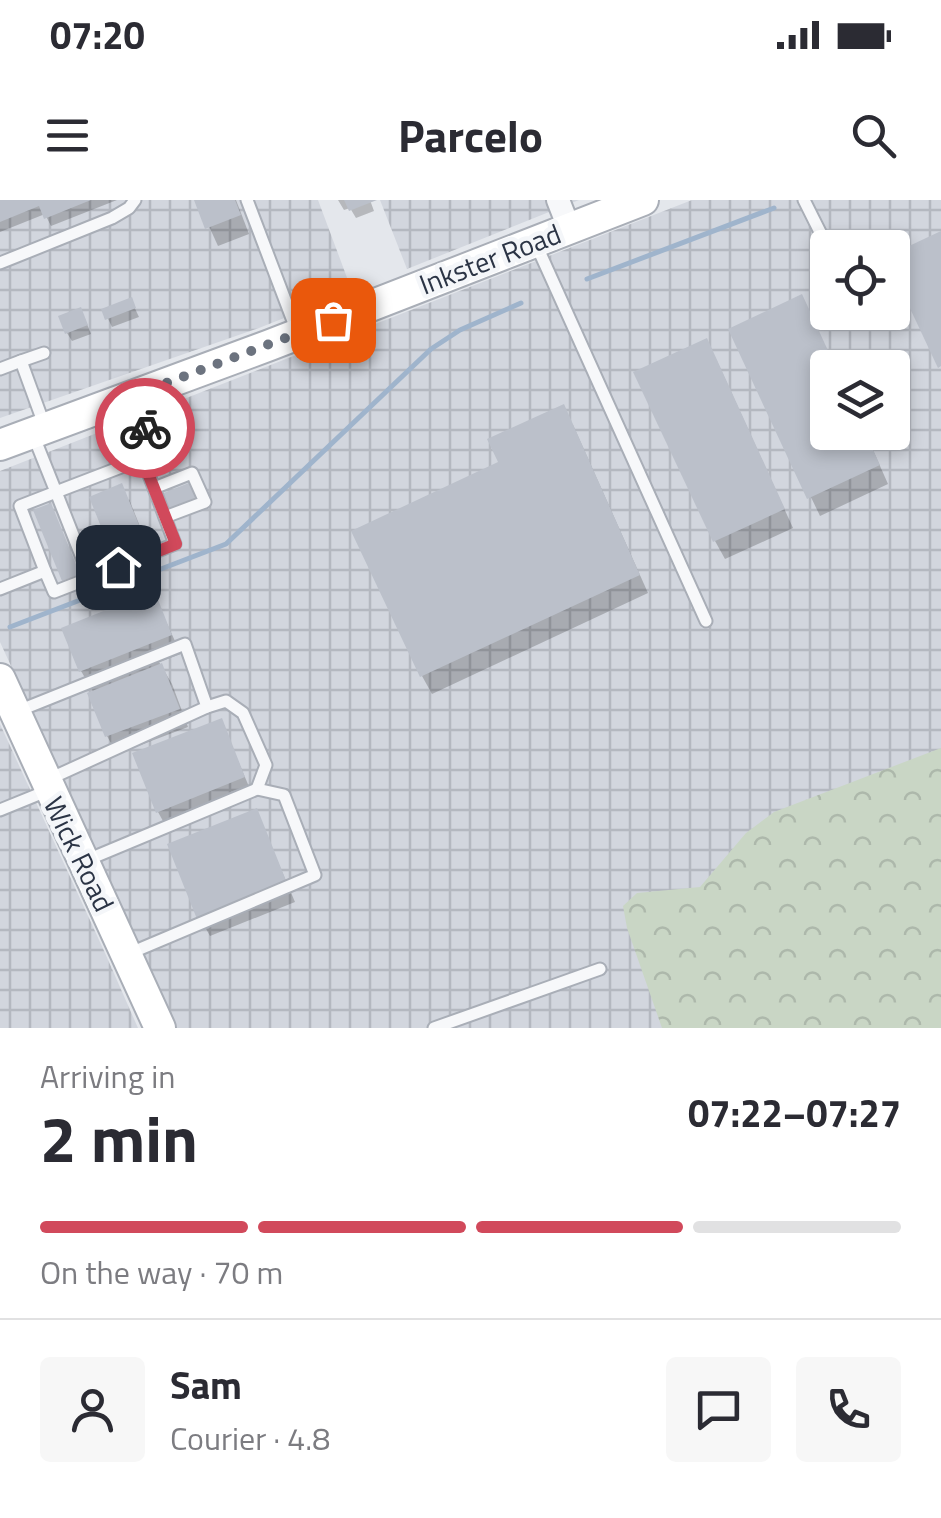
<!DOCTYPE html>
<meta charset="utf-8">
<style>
body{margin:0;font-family:"Titillium Web",sans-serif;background:#f7f7f7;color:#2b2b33;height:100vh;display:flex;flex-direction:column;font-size:38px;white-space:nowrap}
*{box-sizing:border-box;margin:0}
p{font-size:32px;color:#7c7c81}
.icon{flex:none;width:55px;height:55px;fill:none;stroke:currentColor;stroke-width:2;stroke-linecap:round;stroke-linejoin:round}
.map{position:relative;height:828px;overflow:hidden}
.drawer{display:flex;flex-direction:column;background:#fff;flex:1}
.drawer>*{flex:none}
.buttons{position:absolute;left:810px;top:30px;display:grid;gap:20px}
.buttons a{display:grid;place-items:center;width:100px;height:100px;border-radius:10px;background:#fff;box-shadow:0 5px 15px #0003;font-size:50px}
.pin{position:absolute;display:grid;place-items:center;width:85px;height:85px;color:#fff;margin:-42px;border-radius:20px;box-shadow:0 5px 15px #0006}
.courier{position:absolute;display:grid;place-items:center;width:100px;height:100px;margin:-50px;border:8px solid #d1495b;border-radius:50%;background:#fff;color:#222;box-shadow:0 2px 12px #0007}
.head em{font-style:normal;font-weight:700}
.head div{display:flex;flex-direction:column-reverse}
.head{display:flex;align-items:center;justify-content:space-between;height:170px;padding:0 40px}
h1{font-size:65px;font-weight:700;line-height:75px}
.bar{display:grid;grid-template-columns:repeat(4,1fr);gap:15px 10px;align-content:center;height:120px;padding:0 40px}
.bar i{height:12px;border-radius:8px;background:#e1e1e2}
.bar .on{background:#d1495b}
.bar p{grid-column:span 4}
.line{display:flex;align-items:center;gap:25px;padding:0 40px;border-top:2px solid #e1e1e2}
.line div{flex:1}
.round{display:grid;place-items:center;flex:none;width:105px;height:105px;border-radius:10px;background:#f7f7f7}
.status{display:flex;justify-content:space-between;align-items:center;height:70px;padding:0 50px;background:#fff;direction:ltr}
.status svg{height:28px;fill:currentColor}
header{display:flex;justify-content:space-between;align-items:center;height:130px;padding:0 40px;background:#fff;font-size:45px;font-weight:700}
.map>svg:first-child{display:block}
</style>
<div class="status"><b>07:20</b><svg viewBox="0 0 49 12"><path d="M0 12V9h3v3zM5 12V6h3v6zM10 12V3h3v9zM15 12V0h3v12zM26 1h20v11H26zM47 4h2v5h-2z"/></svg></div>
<header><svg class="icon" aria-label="menu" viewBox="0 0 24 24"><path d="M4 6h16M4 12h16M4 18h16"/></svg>Parcelo<svg class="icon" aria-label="search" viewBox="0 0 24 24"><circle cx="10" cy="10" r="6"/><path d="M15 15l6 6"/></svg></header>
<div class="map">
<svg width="941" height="828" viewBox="0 0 941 828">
<defs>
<pattern id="industrial-grid" width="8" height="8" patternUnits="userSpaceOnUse" patternTransform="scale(2.5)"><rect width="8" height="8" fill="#d2d6de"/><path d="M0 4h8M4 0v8" fill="none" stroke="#b4b8c0"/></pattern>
<pattern id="forest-crowns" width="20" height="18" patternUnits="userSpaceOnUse" patternTransform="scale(2.5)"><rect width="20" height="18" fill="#c9d6c5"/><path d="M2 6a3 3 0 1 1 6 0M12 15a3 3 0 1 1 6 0" fill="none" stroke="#adb8ab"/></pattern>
</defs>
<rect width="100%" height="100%" fill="#e4e7ec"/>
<!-- industrial -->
<g fill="url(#industrial-grid)" fill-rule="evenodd">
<polygon points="0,0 318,0 352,91 259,128 0,218"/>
<polygon points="380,0 579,0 407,69"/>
<path d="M692 0H941V828H177L0 442V271ZM828 48H892V112H828ZM828 168H892V232H828Z"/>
<polygon points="0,524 105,753 138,828 0,828"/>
</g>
<!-- forest -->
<polygon fill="url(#forest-crowns)" points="941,548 941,828 662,828 627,728 623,706 637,693 700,687 746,633 774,612"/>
<!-- shadow -->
<g fill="#0003">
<polygon points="0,0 117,0 51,26 45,14 0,32"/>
<polygon points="197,0 236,0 249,34 218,46"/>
<polygon points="338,0 370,0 374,11 356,18 350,8 344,10"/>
<polygon points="131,100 139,117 112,127 104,110"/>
<polygon points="85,119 91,134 72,141 67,133"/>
<polygon points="731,130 828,168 828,232 865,232 888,284 820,316"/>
<polygon points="716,159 793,328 725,359 715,341"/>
<polygon points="573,225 648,393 432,494 422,476 502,264"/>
<polygon points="129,299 149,349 120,361 112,348"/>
<polygon points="156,400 181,454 159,462 172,484 188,527 117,554 107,536 94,493 81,471 138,407"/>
<polygon points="221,521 253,596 168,630 158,612"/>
<polygon points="256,611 295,702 210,736 200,718"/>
</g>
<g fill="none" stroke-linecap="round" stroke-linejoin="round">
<!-- stream -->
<g stroke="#9fb4cc" stroke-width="5">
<polyline points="587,79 774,8"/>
<polyline points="10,427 226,344 431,149 460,130 521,103"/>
</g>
</g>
<!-- building -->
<g fill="#bbc0ca">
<polygon points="0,0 91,0 44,19 39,6 0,22"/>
<polygon points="194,0 235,0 241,15 205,29"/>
<polygon points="344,0 377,0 349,11"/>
<polygon points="941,31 941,166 938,168 892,70 892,54"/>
<polygon points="802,94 836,168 828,168 828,232 865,232 880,265 807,299 728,129"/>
<polygon points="132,97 136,108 105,120 101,109"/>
<polygon points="81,107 88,125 65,134 58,116"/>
<polygon points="707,138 785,309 713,342 633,172"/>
<polygon points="564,204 640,375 420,477 351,331 498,262 487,239"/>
<polygon points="194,281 202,300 169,313 161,294"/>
<polygon points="122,283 143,335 110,349 89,297"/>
<polygon points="51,303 80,374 62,381 33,310"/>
<polygon points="157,397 172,435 79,472 61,428 136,398 138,404"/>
<polygon points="162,463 180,509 105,537 87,493"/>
<polygon points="222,518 245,577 156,613 132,553"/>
<polygon points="257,608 287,683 197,719 167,644"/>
</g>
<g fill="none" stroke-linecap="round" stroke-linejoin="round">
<!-- lane casing -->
<g stroke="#a9aeb7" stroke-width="15">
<g id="lane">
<polyline points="247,0 298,134"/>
<polyline points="804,0 828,48"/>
<polyline points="535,42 706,421"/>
<polyline points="0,63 112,18 129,8 135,0"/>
<polyline points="21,161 44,153"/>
<polyline points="0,169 21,161 45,227"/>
<polyline points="154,288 192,273 205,302 165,317"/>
<polyline points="45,371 54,392 90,378 56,292 155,254 134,200"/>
<polyline points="90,378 175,344 143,259"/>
<polyline points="0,389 45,371 20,306 56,292 34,237"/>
<polyline points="207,507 226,501 243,513 266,565 257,589"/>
<polyline points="18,511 185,444 207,507 47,580"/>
<polyline points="0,610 49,590"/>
<polyline points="87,660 257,589 284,595 315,675 128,754"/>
<polyline points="434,828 600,769"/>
</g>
</g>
<!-- street casing -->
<g stroke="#a9aeb7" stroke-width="26">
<polyline id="street" points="558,0 569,28"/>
</g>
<!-- secondary casing -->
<g stroke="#a9aeb7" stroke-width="34">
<g id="secondary">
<polyline points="0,245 270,145 643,0"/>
<polyline points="0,479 160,828"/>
</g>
</g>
<!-- lane -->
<use href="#lane" stroke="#f7f8fa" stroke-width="11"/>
<!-- street -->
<use href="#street" stroke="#f7f8fa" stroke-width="22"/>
<!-- secondary -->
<use href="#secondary" stroke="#fff" stroke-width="30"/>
</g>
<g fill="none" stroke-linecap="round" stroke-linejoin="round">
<!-- done -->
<polyline stroke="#6c737f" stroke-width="10" stroke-dasharray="0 18" points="145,228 132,196 333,120"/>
<!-- route -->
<polyline stroke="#d1495b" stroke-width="12" points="118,367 176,344 142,258 155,254 145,228"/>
</g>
<g text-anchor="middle" stroke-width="9" stroke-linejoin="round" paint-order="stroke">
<!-- street labels -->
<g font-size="28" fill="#2b3445" stroke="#f4f6f9">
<text transform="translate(490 59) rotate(-21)" y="10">Inkster Road</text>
<text transform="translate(79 654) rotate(64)" y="10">Wick Road</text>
</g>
</g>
</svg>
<div class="buttons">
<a><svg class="icon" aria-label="locate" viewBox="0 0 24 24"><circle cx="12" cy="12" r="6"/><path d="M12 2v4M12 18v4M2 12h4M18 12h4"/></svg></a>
<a><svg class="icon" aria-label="layers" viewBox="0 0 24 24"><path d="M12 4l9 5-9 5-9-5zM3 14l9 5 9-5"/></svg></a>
</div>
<div class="pin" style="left:333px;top:120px;background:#ea580c"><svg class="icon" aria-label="bag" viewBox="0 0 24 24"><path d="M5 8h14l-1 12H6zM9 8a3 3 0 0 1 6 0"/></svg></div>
<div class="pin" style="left:118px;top:367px;background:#1f2937"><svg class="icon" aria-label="home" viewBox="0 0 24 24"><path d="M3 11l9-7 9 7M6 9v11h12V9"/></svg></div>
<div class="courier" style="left:145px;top:228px"><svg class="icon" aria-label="bike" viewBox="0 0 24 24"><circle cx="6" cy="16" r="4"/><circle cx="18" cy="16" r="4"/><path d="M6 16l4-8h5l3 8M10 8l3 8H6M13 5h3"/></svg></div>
</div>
<section class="drawer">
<div class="head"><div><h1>2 min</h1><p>Arriving in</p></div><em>07:22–07:27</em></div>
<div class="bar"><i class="on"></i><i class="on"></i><i class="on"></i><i></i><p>On the way · 70 m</p></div>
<div class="line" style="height:180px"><a class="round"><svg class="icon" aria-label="person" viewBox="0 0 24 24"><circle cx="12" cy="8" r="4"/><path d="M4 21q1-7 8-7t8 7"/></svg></a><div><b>Sam</b><p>Courier · 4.8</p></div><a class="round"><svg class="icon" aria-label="chat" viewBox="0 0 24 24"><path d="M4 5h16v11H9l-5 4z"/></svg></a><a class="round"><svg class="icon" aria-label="phone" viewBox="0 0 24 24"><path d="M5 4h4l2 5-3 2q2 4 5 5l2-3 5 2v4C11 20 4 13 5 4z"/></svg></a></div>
</section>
